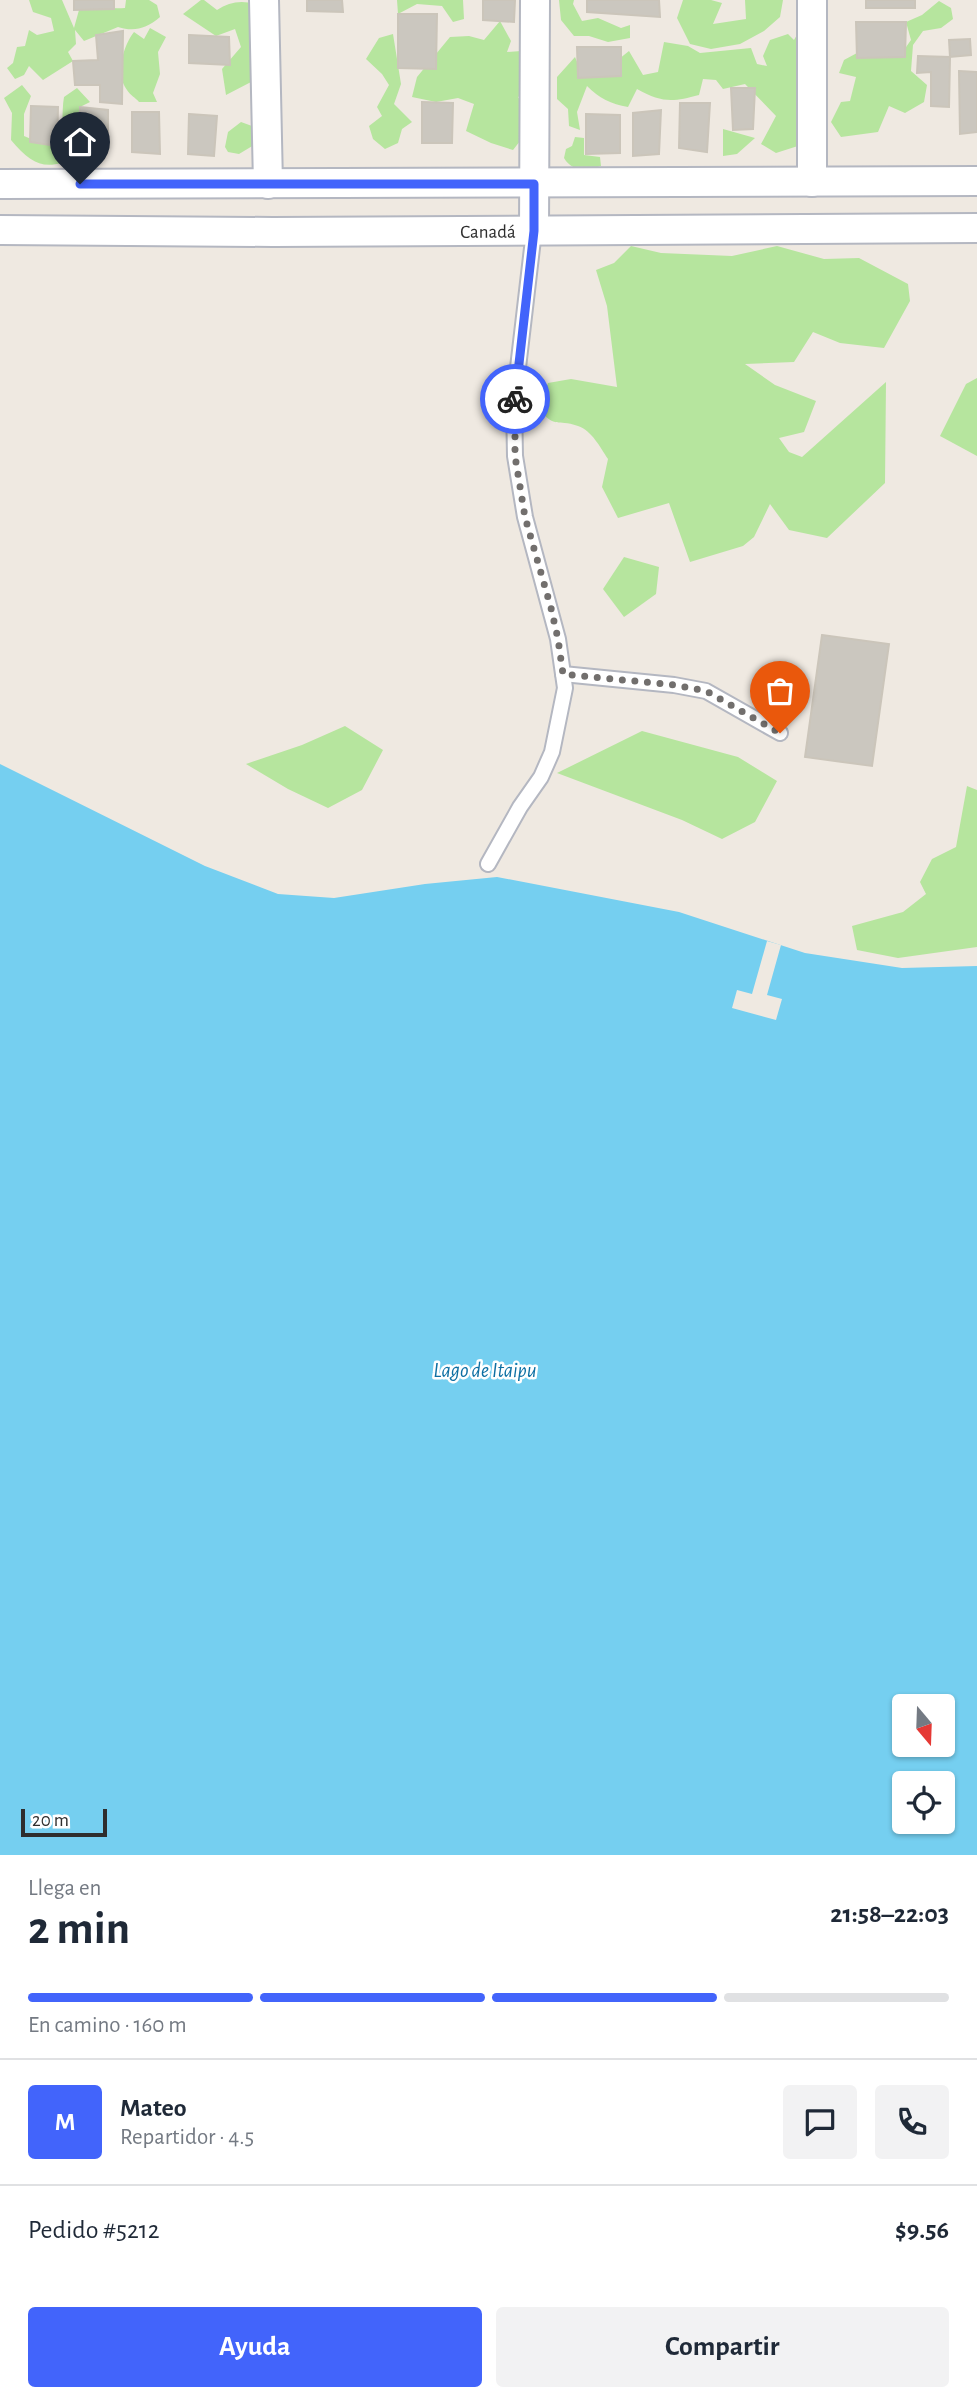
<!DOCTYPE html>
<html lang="es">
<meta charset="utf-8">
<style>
body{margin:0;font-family:"Alegreya Sans",sans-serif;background:#f2f2f3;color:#1f2937;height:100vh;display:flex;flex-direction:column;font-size:26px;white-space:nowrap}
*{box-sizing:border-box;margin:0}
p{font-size:23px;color:#747a83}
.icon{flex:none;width:38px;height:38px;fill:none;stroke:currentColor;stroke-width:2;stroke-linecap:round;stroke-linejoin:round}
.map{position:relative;height:1855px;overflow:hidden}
.side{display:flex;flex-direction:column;background:#fff;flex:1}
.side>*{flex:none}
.needle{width:46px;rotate:161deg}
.tools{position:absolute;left:892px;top:1694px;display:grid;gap:14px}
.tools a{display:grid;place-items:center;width:63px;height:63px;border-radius:7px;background:#fff;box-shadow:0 2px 5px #0004;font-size:35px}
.scale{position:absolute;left:21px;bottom:18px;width:86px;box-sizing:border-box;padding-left:7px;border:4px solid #2e2e2e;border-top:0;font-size:19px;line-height:24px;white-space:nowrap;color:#2e2e2e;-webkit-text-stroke:5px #fff;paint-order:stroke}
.pin{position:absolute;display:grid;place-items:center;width:60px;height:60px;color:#fff;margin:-72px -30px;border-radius:50% 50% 50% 0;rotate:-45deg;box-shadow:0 0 7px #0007}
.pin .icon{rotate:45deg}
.courier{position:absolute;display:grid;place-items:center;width:70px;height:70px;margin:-35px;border:5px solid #4264fb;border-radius:50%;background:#fff;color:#222;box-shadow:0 2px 9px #0007}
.overview em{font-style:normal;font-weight:600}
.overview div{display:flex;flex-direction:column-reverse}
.overview{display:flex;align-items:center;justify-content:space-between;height:119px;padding:0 28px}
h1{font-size:46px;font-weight:600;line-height:52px}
.bar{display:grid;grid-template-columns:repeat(4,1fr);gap:10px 7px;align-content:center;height:84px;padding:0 28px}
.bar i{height:9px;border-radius:5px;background:#e0e1e3}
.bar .selected{background:#4264fb}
.bar p{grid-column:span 4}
.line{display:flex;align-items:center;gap:18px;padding:0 28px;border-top:2px solid #e0e1e3}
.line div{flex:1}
.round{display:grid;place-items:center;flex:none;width:74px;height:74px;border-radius:7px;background:#f2f2f3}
.action{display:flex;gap:14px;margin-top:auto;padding:14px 28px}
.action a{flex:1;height:80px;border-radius:7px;background:#4264fb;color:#fff;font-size:28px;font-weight:600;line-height:80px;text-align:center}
.action a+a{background:#f2f2f3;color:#1f2937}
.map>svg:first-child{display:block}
</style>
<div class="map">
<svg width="977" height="1855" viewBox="0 0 977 1855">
<rect width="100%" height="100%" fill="#efe9e1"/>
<!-- green -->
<g fill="#b6e59e">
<path d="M29 0H62L74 28 79 10C95 6 109 9 125 8L126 0H149L157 5 160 17C146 29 134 32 118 27L84 41 75 30 76 44 68 52 73 61 43 80 29 66 24 75 15 79 7 68 13 63 17 47 25 46 29 30 37 35 54 31 51 18 33 12Z"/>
<path d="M201 0H204L217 10C229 2 241 0 255 4L256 64 251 82 226 95 222 69 241 47 235 29 216 36 183 14Z"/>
<polygon points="397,0 463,0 464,19 453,22 442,6 417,4 398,14"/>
<polygon points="559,0 574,0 573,4 582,21 598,18 621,28 630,25 630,38 608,42 589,36 574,36 561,20"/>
<polygon points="683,0 711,0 722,3 713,24 746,19 745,0 783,0 780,17 764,31 740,44 711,49 690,44 677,18"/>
<polygon points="939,1 951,8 953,19 941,28 923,31 913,45 911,71 927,85 924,102 905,113 889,106 878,132 841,137 831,122 841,102 850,101 856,77 839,73 844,60 857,53 877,58 899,57 911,40 906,22 922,15"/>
<polygon points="500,21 511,41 507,52 521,51 535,88 518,97 527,110 524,136 513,150 491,143 466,131 474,104 458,98 436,102 412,97 417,77 450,37 469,36 484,40"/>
<path d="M150 28 166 37 158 52 160 74 153 93 157 102H139C136 98 130 95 127 90 115 74 123 46 134 32L144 39Z"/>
<path d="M798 33 812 39 797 101 801 145 776 153 761 144 776 116 745 84 723 89 716 80 703 79 699 95C673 102 662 103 637 89L628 107C611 104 599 98 587 86L577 112 580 130 569 126 568 109 557 99V77L575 57 584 78 617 76 619 59 629 51 643 75 658 72 664 42 688 46 700 53 751 48 757 64 767 66 763 56 770 40 788 34 794 40Z"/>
<polygon points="393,34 401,84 394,104 412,122 402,129 398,143 385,149 373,139 369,126 382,116 377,107 389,85 382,74 366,59 379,38"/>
<path d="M22 85 31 96 24 114V136L43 144 56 146C65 131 61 114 64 97L77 88 90 102 80 107 75 129 79 147 76 157C46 172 32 165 11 140L12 113 4 98Z"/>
<polygon points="241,122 252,126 254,145 239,154 228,152 225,147 228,132"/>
<polygon points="723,129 755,138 737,154 723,156"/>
<path d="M575 137 584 138V155L600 157 601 166C587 170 573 173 564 158L566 149 572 146Z"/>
<path d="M631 246 661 253 732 256 777 246 824 259 859 258 908 284 910 301 884 348 840 343 813 332 794 362 745 364 775 385 816 401 804 432 779 438 789 452 802 457 886 382 885 483 827 538 789 530 770 504 754 537 743 546 690 562 669 503 618 518 602 487 608 459C600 447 592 431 578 426 555 418 558 430 538 409L548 383 571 379 617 387 607 306 596 270 614 263Z"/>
<polygon points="977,378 977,456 940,436 966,384"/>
<polygon points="624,557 659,567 656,594 624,617 603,589"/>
<polygon points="345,726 383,750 362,790 328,808 288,789 246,764 302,745"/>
<polygon points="642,731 738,757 777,781 755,822 722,839 682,820 557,773"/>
<polygon points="967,786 977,790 977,947 898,958 857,950 852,926 903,912 926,894 920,882 932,859 956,847"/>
</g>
<!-- water -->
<path fill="#75cff0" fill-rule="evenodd" d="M0 764 205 866 278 894 334 898 425 884 497 877 679 912 805 953 902 968 977 966V1855H0ZM905 1706H943V1745H905ZM905 1783H943V1822H905Z"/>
<!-- pier -->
<polygon fill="#efe9e1" points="767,941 781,945 767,995 782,999 776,1020 732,1008 737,990 752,994"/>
<!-- building -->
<g fill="#cbc7bf" stroke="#cbc5ba" stroke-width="2">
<polygon points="74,0 114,0 114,9 74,10"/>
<polygon points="307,0 342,0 343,12 307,11"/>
<polygon points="483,0 515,0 514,22 483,20"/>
<polygon points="587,0 659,0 660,17 587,12"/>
<rect x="866" y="0" width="49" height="8"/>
<polygon points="398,14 437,14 436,69 398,68"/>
<polygon points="856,22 906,22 905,57 857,58"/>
<polygon points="123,31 122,104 100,102 100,85 75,85 73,61 98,60 96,35"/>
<polygon points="189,35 229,37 230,65 189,63"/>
<polygon points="970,39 971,55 950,57 949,40"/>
<polygon points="577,47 621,47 621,76 578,78"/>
<polygon points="918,56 950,57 949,107 931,106 931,72 917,73"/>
<polygon points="959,71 977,72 977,132 960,134"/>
<polygon points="731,88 755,88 753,129 733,130"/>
<polygon points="422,102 453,103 452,143 422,143"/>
<polygon points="680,103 710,103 707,152 679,148"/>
<polygon points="31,106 58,107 57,146 30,142"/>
<polygon points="80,107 108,110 108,148 79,147"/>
<polygon points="661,110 659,154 633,156 633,113"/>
<polygon points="132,112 159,112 160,154 132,152"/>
<polygon points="189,114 217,116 214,156 188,154"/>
<polygon points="586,114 620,115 620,153 586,154"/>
<polygon points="822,635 889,644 872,766 805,757"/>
</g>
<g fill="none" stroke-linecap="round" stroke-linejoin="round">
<!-- lane casing -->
<g stroke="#b4b7c1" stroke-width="18">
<g id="lane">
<polyline points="563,674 674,685 706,691 780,733"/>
<polyline points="488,864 520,807 541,777 552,752 565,688 558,639 525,517 515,456 514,402 534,231"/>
</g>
</g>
<!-- street casing -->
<g stroke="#b4b7c1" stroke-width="32">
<g id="street">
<polyline points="264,0 268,184"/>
<polyline points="812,0 812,182"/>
<polyline points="0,184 977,181"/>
<path id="s1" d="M0 230 273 232 977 228"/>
<polyline points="534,231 535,0"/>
</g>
</g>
<!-- lane -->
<use href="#lane" stroke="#fff" stroke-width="14"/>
<!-- street -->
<use href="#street" stroke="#fff" stroke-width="28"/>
</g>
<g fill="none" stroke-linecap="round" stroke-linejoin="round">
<!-- done -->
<polyline stroke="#726f6d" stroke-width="7" stroke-dasharray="0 12.6" points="515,399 515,456 525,517 551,608 558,639 563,674 674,685 706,691 780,733"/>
<!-- route -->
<polyline stroke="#4264fb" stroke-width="9" points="80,184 534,184 534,231 515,399"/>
</g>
<g text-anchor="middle" stroke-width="5" stroke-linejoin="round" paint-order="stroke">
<!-- street labels -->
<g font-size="19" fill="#2e2e2e" stroke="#fff">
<text dy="7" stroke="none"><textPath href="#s1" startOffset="488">Canadá</textPath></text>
</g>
<!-- water labels -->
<g font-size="21" font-style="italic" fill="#0d6fa3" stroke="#fff">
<text x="485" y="1377">Lago de Itaipu</text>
</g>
</g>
</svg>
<div class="tools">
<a><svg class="needle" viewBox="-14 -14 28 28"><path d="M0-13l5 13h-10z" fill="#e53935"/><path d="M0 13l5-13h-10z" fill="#747a83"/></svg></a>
<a><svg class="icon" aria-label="locate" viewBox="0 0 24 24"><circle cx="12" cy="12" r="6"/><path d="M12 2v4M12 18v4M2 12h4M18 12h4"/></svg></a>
</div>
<div class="scale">20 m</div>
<div class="pin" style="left:780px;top:733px;background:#ea580c"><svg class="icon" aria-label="bag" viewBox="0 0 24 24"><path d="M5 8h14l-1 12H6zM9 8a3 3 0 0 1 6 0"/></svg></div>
<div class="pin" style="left:80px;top:184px;background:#1f2937"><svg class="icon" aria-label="home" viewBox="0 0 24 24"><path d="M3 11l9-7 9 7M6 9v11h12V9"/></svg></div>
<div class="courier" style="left:515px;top:399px"><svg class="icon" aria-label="bike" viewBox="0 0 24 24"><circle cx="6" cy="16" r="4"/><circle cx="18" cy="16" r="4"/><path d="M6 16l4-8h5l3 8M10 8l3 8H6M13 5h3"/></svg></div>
</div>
<section class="side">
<div class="overview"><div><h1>2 min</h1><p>Llega en</p></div><em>21:58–22:03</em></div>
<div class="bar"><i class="selected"></i><i class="selected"></i><i class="selected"></i><i></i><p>En camino · 160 m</p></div>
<div class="line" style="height:126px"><b class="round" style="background:#4264fb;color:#fff">M</b><div><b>Mateo</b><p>Repartidor · 4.5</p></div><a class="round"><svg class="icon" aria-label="chat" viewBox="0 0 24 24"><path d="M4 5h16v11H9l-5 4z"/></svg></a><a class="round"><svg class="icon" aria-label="phone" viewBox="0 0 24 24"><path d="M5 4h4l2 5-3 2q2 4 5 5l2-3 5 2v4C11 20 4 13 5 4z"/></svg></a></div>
<div class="line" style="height:91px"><div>Pedido #5212</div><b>$9.56</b></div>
<div class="action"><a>Ayuda</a><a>Compartir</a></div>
</section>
